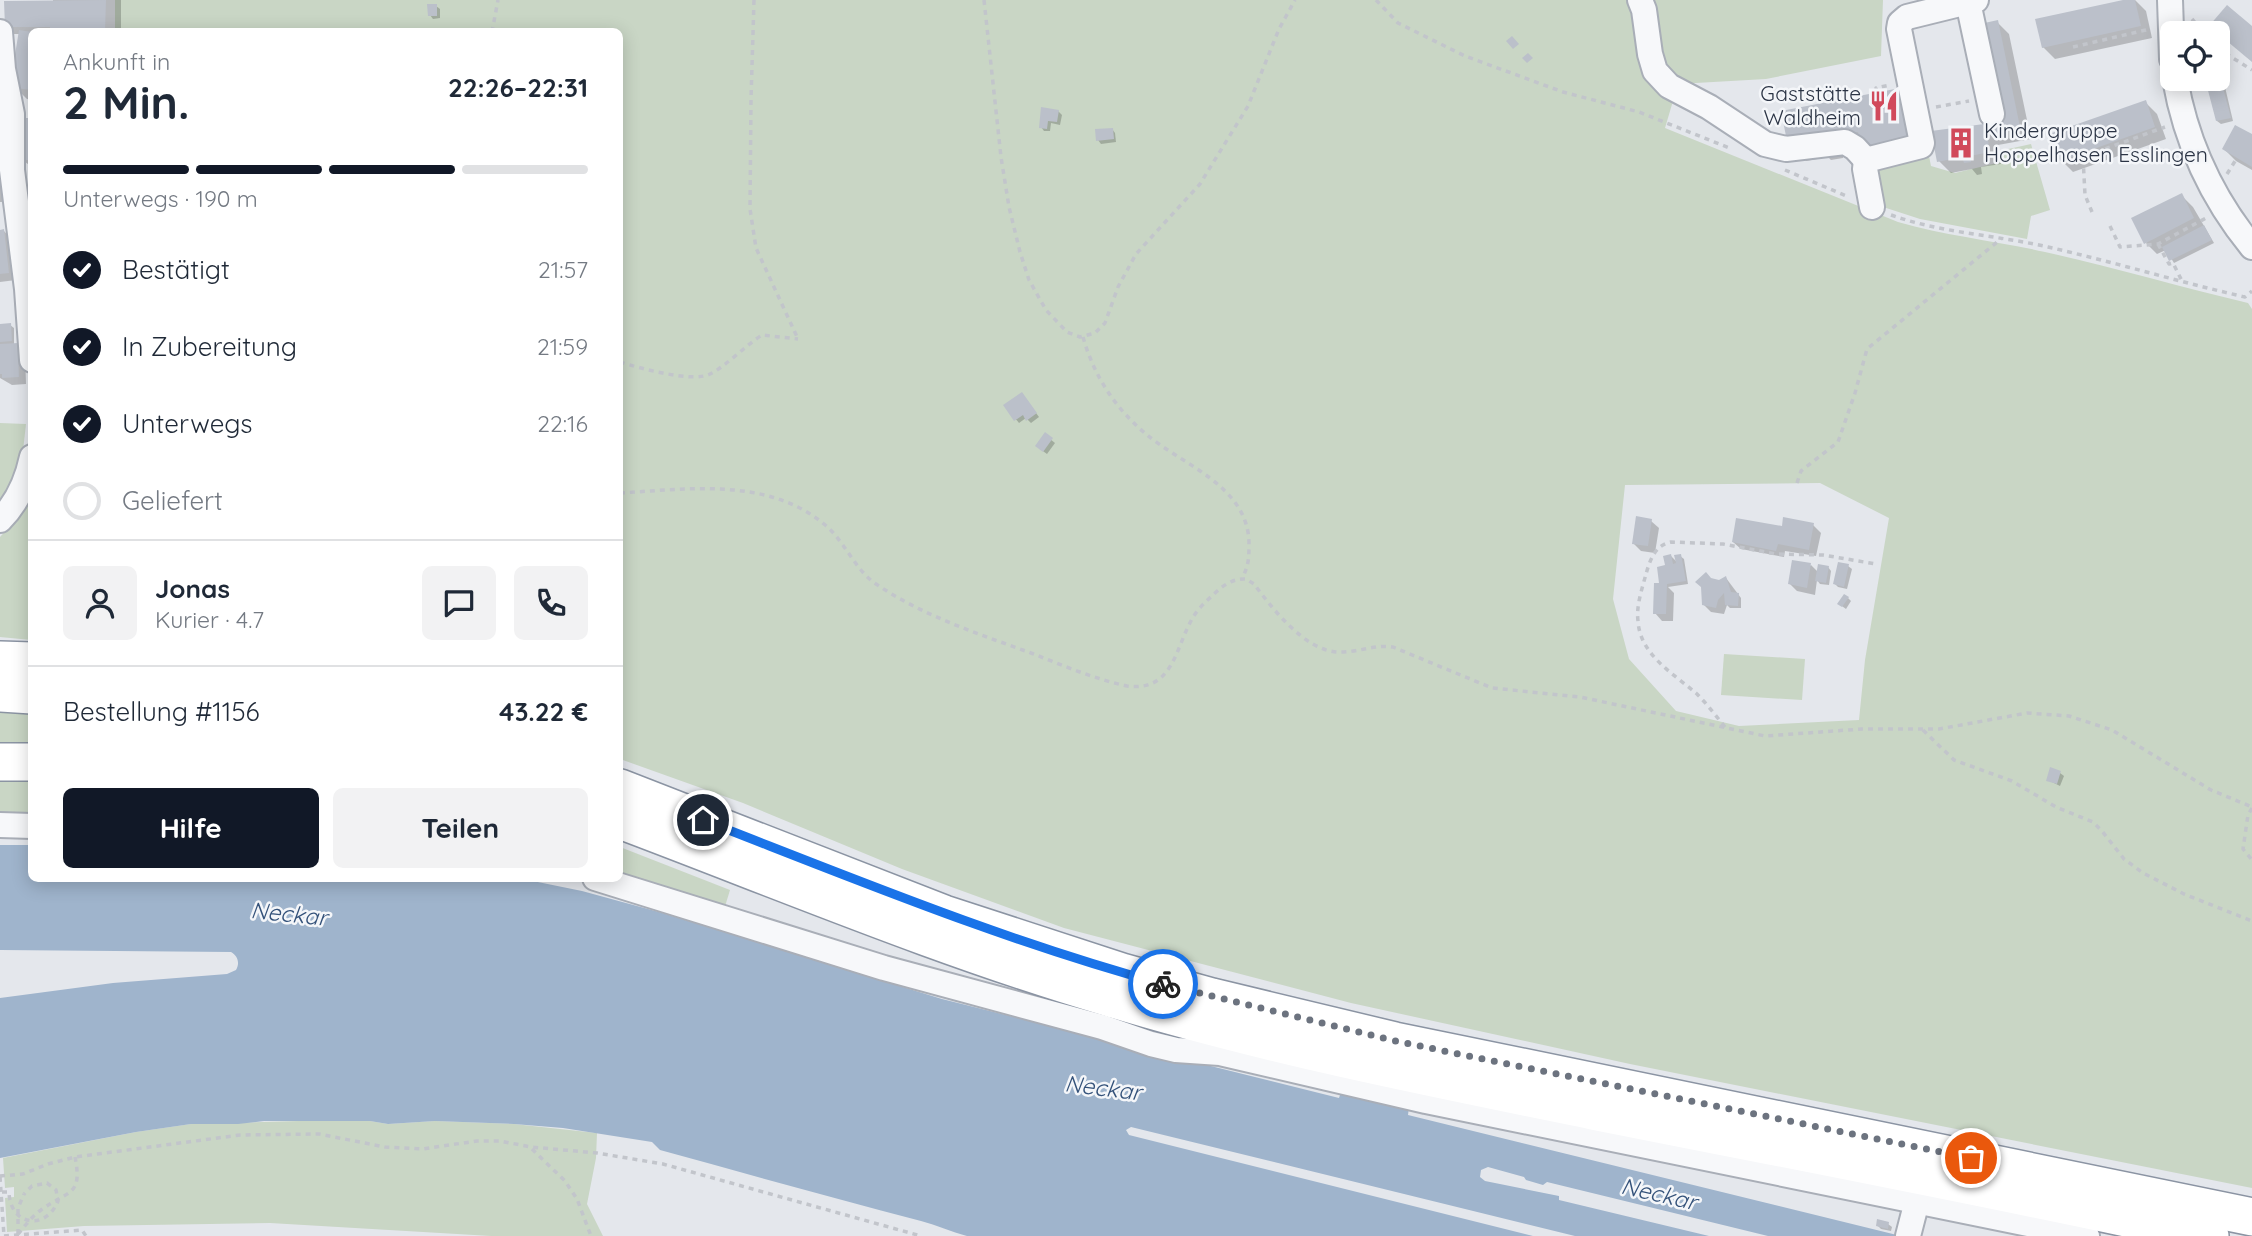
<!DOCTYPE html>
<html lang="de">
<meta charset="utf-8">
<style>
body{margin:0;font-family:Quicksand,sans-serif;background:#f2f2f3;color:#1f2937;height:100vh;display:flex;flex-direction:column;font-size:26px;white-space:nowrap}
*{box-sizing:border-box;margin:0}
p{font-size:23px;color:#747a83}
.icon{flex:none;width:38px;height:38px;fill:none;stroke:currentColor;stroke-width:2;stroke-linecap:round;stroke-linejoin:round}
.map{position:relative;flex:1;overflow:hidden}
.panel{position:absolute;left:28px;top:28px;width:595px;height:854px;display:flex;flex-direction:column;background:#fff;border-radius:10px;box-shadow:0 4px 18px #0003}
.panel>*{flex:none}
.tools{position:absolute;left:2160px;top:21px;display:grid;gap:14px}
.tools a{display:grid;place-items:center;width:70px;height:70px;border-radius:10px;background:#fff;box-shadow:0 4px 18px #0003;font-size:35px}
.pin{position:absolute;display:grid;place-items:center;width:60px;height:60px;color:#fff;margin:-30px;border:4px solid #fff;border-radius:50%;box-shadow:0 2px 7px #0007}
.courier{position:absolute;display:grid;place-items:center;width:70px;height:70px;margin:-35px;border:5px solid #1a73e8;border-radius:50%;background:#fff;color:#222;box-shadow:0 2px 9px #0007}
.summary em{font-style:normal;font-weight:700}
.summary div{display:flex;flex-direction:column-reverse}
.summary{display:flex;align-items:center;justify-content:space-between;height:119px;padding:0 35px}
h1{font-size:46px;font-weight:700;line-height:52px}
.bar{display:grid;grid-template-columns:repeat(4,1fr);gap:10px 7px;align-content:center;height:84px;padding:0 35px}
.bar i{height:9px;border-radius:5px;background:#e0e1e3}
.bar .active{background:#111827}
.bar p{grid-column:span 4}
.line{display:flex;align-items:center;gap:18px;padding:0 35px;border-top:2px solid #e0e1e3}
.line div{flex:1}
.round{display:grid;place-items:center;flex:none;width:74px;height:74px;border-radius:10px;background:#f2f2f3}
ol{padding:0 35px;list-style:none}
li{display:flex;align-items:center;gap:21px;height:77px}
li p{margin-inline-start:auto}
li .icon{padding:7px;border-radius:50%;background:#111827;color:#fff;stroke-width:4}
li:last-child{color:#747a83}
li i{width:38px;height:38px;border:4px solid #e0e1e3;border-radius:50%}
.primary-button{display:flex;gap:14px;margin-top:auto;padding:14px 35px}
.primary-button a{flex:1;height:80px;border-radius:10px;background:#111827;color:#fff;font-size:28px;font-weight:700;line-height:80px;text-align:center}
.primary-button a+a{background:#f2f2f3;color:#1f2937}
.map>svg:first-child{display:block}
</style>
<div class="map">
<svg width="2252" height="1236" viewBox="0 0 2252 1236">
<rect width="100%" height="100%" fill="#e4e7ec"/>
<!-- green -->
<g fill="#c9d6c5" fill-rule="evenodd">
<path d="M115 0H1883L1881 56 1766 79 1678 84 1665 128 1898 222C1946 236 1997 241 2045 252 2113 267 2180 287 2248 303L2252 309V1188L1630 1064 1351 1003 1064 928 902 869 743 803 620 759V32H115ZM1820 483 1889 518 1865 660 1859 720 1739 726 1676 711 1629 659 1613 599 1625 485Z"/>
<polygon points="2031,144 2050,210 2031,216 2027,239 1920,219 1877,205 1873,168 1928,151 1931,166 1955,173 1997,163 1995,152"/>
<polygon points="0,423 26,424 21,469 0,508"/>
<polygon points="31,497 31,640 0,637 0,537 22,513"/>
<polygon points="1724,654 1805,659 1802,700 1721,695"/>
<polygon points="0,707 31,708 31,751 0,747"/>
<polygon points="31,772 31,819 0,819 0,781"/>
<polygon points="620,847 730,890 723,913 620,878"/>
<polygon points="334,1120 370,1121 388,1124 435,1121 514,1124 597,1133 596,1158 587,1204 603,1236 491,1236 270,1223 84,1226 7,1232 5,1198 14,1197 14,1187 5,1188 3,1158 136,1132 191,1124"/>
</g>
<!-- water -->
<path fill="#9fb4cc" d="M0 845H31L32 878 523 879 582 891 659 912 942 999 1339 1098 1341 1092 1409 1107 1408 1115 1901 1236H1768L1547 1182 1543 1185 1526 1180 1524 1177 1488 1167 1481 1170 1480 1177 1485 1181 1559 1196V1200L1709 1236H1575L1131 1127 1126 1130 1129 1135 1533 1236H967C951 1232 937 1225 921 1221 833 1198 747 1174 660 1150L652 1142 563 1128 514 1124 435 1121 388 1124 370 1121H264L238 1124H191L136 1132 0 1158V998L113 983 227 974 236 970C240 963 238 956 231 952L0 950Z"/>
<!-- shadow -->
<g fill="#0003">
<polygon points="53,0 121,0 121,32 32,32 32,100 27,99 15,87 21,34 14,34 6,26 53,2"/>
<polygon points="2131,0 2135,0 2146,11 2152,38 2055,59 2043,47"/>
<polygon points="436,6 440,9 440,18 433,19 430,15"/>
<polygon points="1997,22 2009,34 2031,139 1998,145 2001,164 1981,167 1982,174 1977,175 1972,169 1951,173 1939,161 2002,123"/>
<polygon points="2217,67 2221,70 2233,121 2221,124 2217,121 2207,79 2217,79"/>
<polygon points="2145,102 2157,114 2166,139 2073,172 2061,160"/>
<polygon points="1915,106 1926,157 1880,167 1843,154 1843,158 1831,160 1828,157 1806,161 1790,145"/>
<polygon points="1058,111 1062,115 1060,125 1051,123 1050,131 1044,131 1041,127"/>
<polygon points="32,120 32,167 21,159"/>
<polygon points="1112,129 1115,133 1116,142 1101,144 1098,140"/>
<polygon points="2252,136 2252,170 2236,161 2224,149"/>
<polygon points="0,165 11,202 0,202"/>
<polygon points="2181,195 2193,207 2214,243 2174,263 2166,250 2157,254 2146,243"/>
<polygon points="0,231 4,231 11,239 16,280 0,282"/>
<polygon points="0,325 10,325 14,328 14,345 25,353 26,384 12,385 0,378"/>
<polygon points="1025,398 1039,417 1031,423 1026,418 1019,423 1005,406"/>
<polygon points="1045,435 1055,443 1047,454 1040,449"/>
<polygon points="1651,521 1659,528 1655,553 1641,551 1634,544"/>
<polygon points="1813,525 1821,533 1816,556 1785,551 1784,557 1741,549 1733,542 1783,528"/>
<polygon points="1671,556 1677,562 1680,556 1684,559 1688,584 1668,587 1674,593 1673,621 1662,621 1655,613"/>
<polygon points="1811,565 1818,572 1828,567 1831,571 1829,585 1820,584 1817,580 1815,595 1797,591 1790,584"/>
<polygon points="1848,566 1852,569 1847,589 1838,587 1835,584"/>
<polygon points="1726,578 1741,598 1741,608 1730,608 1727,605 1724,614 1711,612 1703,604 1712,580 1719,582"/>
<polygon points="1848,598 1851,601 1846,609 1839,604"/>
<polygon points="2060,773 2064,776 2060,786 2048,780"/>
<polygon points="1888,1224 1892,1227 1891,1231 1881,1229 1878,1226"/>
</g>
<!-- building -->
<g fill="#bbc0ca">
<polygon points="106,0 105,32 50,32 50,27 5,27 4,1"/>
<polygon points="2123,0 2135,0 2141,26 2042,48 2035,19"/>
<polygon points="427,4 437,4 437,16 428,16"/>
<polygon points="2227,5 2252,26 2252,62 2209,26"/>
<polygon points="1998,20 2020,127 1987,134 1990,152 1970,156 1971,162 1964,163 1962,157 1937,162 1931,131 1999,122 1980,24"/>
<polygon points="19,30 32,32 32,90 13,88 11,80"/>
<polygon points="1512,36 1519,44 1513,49 1506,41"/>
<polygon points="1528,53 1533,58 1527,63 1522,58"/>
<polygon points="2217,65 2231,118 2216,121 2205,79 2217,79"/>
<polygon points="1900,88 1911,142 1863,152 1858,132 1788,146 1781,111"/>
<polygon points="2146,100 2155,127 2060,161 2049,134"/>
<polygon points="1041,107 1059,110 1057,122 1048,121 1047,129 1039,128"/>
<polygon points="20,118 32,118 32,160 19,160"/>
<polygon points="2235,125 2252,134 2252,167 2222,149"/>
<polygon points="1113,128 1114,139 1096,141 1095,129"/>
<polygon points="2182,193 2194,218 2144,244 2131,218"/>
<polygon points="2204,225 2212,240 2169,261 2162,247"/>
<polygon points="4,229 9,273 0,274 0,230"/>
<polygon points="11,323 12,341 0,342 0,324"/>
<polygon points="18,343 19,377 2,378 2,374 0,374 0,344"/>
<polygon points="1022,392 1037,413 1026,421 1023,415 1014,421 1003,405"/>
<polygon points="1045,432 1053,438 1043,452 1035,446"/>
<polygon points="1636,516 1652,519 1648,546 1632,544"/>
<polygon points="1783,517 1814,523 1809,550 1778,544 1776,551 1732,542 1736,518 1782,526"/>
<polygon points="1671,554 1673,564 1676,563 1674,555 1681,554 1686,581 1667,584 1666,614 1653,614 1654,583 1659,583 1657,567 1665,565 1663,556"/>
<polygon points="1792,560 1811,563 1807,588 1788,584"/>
<polygon points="1838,562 1849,564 1844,587 1833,584"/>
<polygon points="1818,564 1829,566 1826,583 1815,581"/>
<polygon points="1706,572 1711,578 1719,580 1726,576 1731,592 1739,593 1738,606 1725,605 1724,593 1718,600 1716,608 1702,605 1701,587 1695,582"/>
<polygon points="1844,594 1849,597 1842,607 1837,604"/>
<polygon points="2050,767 2061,771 2057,784 2046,781"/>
<polygon points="1877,1219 1889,1222 1888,1229 1876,1226"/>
</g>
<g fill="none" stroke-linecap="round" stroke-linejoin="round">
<!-- minor casing -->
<g stroke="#a9aeb7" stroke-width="28">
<g id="minor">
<polyline points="1640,0 1644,10 1650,54 1655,71 1669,86 1709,107 1765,144 1786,149 1845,142 1855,148 1866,160"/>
<polyline points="2170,0 2172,59"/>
<polyline points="1968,2 1992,114"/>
<polyline points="0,32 3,69 12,114 12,170 27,289 32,360"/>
<path d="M2175 79C2186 142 2211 197 2252 247"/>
<polyline points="1872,207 1865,169 1866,160 1921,146 1922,143 1899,29 1900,23 1907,17 1976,0"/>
<path d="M0 520C17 503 27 481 32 457"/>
<polyline points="0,825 32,826"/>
<polyline points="595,878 884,968 1102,1027 1151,1044 1176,1050 1220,1053 1426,1101 2087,1236"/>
<polyline points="1908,1236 1917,1201"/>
</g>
</g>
<!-- highway casing -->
<g stroke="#8b94a3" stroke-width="40">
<g id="highway">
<polyline points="0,660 32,661"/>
<polyline points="0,693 32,695"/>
<polyline points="0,762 32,762"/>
<polyline points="620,788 944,914 1122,972 1212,997 1395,1041 2252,1217"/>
<path d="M620 820C782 881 943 949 1110 998 1268 1046 1431 1078 1593 1111 1799 1152 2005 1191 2210 1236"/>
</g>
</g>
<!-- path -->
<g stroke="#c2c5cb" stroke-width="3.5" stroke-dasharray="5 5" stroke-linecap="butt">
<polyline points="754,0 751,99 750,209 756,248 798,339"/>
<polyline points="984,0 1001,157 1009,207 1020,252 1029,280 1046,310 1067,332 1080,337 1095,333 1105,323 1118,287 1136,254 1200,184 1248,106 1279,29 1295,0"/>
<polyline points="1376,0 1398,23 1465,56 1563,92 1639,112 1732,149"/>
<polyline points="2192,19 2204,33"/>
<polyline points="492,32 498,0"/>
<polyline points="2073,47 2150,29"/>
<polyline points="2217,48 2252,70"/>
<polyline points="1877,92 1876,88 1890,85"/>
<polyline points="1936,107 1969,101"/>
<polyline points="1785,170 1849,197"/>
<polyline points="2227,174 2237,158"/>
<polyline points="2092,212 2085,195 2083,157 2165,127"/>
<path d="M1891 215C1941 233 1996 235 2048 247 2114 262 2179 282 2245 297L2252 291"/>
<polyline points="2110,226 2120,247 2158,244 2206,218"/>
<polyline points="2158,244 2169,264 2173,263 2183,283"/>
<path d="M1083 337C1094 376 1115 408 1146 434 1182 465 1247 485 1249 542 1249 557 1249 566 1242 578"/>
<path d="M620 362C639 368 693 383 710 374 725 367 746 345 762 335L798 339"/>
<polyline points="1797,483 1801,471 1838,442 1855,393 1867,349 2002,238"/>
<path d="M620 493C688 489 767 477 824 524 845 541 854 569 876 584 923 616 979 634 1031 653 1062 665 1094 679 1127 686 1173 692 1175 649 1192 619 1197 610 1205 602 1213 595 1222 586 1233 578 1246 579L1254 584C1272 608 1305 651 1338 652 1357 653 1375 644 1393 647L1492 688 1580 697 1765 736 1862 729H1939L2027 713 2069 716 2112 730 2211 790 2252 807"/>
<path d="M1725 727C1716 716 1707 704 1697 694 1674 674 1640 655 1638 621 1636 606 1642 589 1646 574 1650 560 1655 545 1671 542L1723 544 1776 554 1823 555 1876 564"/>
<polyline points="1923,730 1954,760 2012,781 2056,807 2093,822 2102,831 2124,859 2143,873 2184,894 2252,921"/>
<polyline points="2252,808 2248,815 2243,849 2252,860"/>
<polyline points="532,1149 565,1181 577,1199 591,1236"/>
<polyline points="0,1176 23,1174 48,1164 75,1157 240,1135 319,1134 385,1147 422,1149 477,1141 500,1141 531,1147 597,1153 663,1164 921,1236"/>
<polyline points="0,1177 4,1236"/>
<path d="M18 1234C25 1226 32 1216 41 1210 68 1190 83 1197 75 1157"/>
<polyline points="18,1234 18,1208 24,1194"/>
<polyline points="4,1236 82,1230 86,1236"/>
</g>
<!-- minor -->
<use href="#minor" stroke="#f7f8fa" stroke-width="24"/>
<!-- highway -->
<use href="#highway" stroke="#fff" stroke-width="37"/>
<!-- path-bridge -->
<path stroke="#c2c5cb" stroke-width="3.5" stroke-dasharray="5 5" stroke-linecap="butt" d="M2 1192H9C10 1226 46 1231 58 1201L56 1190 47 1183 32 1186 24 1194"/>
</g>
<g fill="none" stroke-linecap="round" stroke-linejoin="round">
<!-- done -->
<polyline stroke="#6c737f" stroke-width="7" stroke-dasharray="0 12.6" points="1163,984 1395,1041 1971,1158"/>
<!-- route -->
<path stroke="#1a73e8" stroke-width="9" d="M703 820C855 879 1005 941 1163 984"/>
</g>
<!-- icons -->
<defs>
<g id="restaurant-bare" transform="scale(2.415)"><path d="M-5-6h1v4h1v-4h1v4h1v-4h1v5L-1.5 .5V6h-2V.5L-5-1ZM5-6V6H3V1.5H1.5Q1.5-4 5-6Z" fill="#d1495b" stroke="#f4f6f9" stroke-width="2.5" paint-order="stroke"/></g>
<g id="building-bare" transform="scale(2.415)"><path d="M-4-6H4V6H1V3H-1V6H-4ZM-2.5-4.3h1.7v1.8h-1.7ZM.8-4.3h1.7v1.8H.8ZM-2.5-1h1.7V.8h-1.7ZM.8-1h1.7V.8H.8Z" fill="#d1495b" stroke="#f4f6f9" stroke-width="2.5" paint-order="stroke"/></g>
</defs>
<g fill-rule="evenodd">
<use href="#restaurant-bare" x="1884" y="106"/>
<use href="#building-bare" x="1961" y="143"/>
</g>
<g text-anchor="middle" stroke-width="5" stroke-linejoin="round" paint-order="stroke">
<!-- poi labels -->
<g font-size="21" fill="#2b3445" stroke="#f4f6f9" text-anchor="end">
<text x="1861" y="101">Gaststätte<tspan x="1861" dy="24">Waldheim</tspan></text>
<text x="1984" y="138" text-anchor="start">Kindergruppe<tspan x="1984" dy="24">Hoppelhasen Esslingen</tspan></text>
</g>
<!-- water labels -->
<g font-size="23" font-style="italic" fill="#34527a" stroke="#f4f6f9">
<text transform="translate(289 914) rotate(6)" y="8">Neckar</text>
<text transform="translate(1103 1088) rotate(7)" y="8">Neckar</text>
<text transform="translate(1659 1194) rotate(13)" y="8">Neckar</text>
</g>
</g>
</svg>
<div class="tools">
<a><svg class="icon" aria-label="locate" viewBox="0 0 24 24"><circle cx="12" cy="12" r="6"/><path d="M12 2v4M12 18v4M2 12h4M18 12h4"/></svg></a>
</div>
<div class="pin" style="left:1971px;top:1158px;background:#ea580c"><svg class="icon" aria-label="bag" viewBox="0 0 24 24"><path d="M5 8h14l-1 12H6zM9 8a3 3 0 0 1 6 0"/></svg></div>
<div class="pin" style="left:703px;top:820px;background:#1f2937"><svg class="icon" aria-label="home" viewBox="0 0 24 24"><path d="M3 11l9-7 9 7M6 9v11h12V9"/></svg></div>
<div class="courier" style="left:1163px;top:984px"><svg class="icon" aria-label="bike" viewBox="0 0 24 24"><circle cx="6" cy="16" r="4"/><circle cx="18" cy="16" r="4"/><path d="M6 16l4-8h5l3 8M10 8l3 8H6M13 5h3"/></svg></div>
<section class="panel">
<div class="summary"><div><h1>2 Min.</h1><p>Ankunft in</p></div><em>22:26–22:31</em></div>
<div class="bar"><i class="active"></i><i class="active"></i><i class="active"></i><i></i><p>Unterwegs · 190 m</p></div>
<ol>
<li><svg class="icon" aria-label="check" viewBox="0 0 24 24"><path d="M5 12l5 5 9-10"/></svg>Bestätigt<p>21:57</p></li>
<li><svg class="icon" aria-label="check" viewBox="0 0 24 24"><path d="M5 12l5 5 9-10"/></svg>In Zubereitung<p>21:59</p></li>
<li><svg class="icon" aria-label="check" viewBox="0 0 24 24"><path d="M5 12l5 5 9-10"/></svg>Unterwegs<p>22:16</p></li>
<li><i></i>Geliefert</li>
</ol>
<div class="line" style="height:126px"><a class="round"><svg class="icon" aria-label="person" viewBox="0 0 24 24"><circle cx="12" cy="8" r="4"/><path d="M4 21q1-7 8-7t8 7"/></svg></a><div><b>Jonas</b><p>Kurier · 4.7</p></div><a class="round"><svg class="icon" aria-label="chat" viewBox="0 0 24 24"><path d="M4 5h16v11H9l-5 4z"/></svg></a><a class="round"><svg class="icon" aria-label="phone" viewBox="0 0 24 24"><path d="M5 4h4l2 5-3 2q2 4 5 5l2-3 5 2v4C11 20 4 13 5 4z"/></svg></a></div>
<div class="line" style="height:91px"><div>Bestellung #1156</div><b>43.22 €</b></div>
<div class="primary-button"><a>Hilfe</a><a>Teilen</a></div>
</section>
</div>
